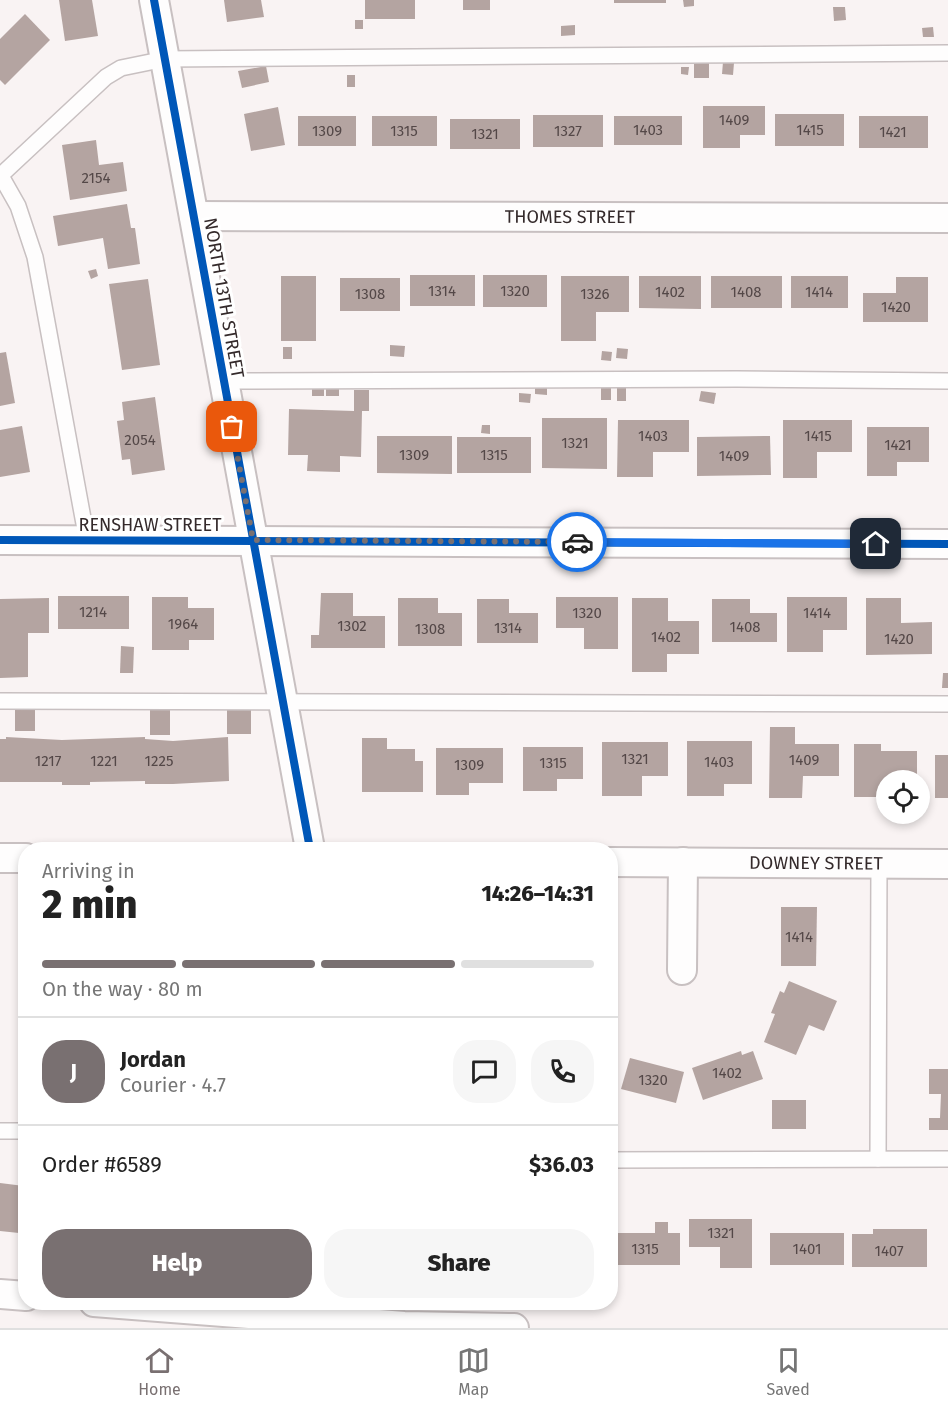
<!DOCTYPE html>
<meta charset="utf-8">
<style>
body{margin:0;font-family:"Fira Sans",sans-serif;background:#f6f6f6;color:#222;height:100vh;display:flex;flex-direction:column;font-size:22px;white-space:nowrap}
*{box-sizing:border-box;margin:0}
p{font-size:20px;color:#767676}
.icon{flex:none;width:33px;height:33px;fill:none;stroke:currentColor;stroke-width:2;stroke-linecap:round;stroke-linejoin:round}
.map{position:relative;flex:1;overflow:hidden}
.sheet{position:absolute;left:18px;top:842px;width:600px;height:468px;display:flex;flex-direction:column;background:#fff;border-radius:24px;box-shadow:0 3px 9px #0003}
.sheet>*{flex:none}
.controls{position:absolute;left:876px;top:770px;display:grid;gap:12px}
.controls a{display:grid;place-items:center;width:54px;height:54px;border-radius:50%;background:#fff;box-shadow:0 3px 9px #0003;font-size:30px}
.pin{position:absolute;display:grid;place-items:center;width:51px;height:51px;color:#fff;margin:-26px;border-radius:12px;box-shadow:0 3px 9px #0006}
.courier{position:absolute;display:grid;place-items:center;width:60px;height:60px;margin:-30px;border:4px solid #1a73e8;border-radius:50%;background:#fff;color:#222;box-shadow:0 2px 8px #0007}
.head em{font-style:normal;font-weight:800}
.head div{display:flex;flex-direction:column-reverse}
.head{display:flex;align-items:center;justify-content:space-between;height:102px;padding:0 24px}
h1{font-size:39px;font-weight:800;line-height:45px}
.bar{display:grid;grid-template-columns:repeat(4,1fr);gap:9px 6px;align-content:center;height:72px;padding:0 24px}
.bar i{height:8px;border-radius:4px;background:#e0e0e0}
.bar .active{background:#797071}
.bar p{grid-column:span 4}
.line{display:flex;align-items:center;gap:15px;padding:0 24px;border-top:2px solid #e0e0e0}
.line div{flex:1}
.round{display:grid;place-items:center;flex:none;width:63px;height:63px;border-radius:24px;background:#f6f6f6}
.primary-button{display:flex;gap:12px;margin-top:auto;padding:12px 24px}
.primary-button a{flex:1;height:69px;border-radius:24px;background:#797071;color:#fff;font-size:24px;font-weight:800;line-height:69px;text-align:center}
.primary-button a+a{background:#f6f6f6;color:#222}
.tab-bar{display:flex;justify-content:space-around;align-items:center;height:84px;border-top:2px solid #e0e0e0;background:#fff;font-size:16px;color:#767676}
.tab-bar a{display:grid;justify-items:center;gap:3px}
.tab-bar .active{color:#797071}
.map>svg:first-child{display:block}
</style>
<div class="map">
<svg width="948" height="1328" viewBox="0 0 948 1328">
<rect width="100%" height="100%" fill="#f9f3f3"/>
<!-- building -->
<g fill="#b4a4a1">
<polygon points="59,0 92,0 98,36 65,41"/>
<polygon points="224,0 261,0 264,17 227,22"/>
<rect x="365" y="0" width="50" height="19"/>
<rect x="463" y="0" width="27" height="10"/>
<rect x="614" y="0" width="52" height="3"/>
<polygon points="683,0 694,0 694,6 684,7"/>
<polygon points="833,7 845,7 846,20 834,21"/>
<polygon points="25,14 50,40 5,85 0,80 0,39"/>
<rect x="355" y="20" width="8" height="9"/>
<polygon points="575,25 575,35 561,36 561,26"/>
<polygon points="933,27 934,37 923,37 922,28"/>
<polygon points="723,62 734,63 733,75 722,74"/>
<rect x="694" y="63" width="15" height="15"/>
<polygon points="266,66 269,82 242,88 238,71"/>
<polygon points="681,67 689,67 688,75 681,74"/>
<rect x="347" y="75" width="8" height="12"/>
<polygon points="703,106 765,106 765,135 740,135 740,148 703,148"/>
<polygon points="278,107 285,145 251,151 244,114"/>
<rect x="775" y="114" width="69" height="32"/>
<rect x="533" y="115" width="70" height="32"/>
<rect x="298" y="116" width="58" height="30"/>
<rect x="372" y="116" width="65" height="30"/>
<rect x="614" y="116" width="68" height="29"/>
<rect x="859" y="116" width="69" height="32"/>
<rect x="450" y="119" width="70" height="30"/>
<polygon points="96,140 99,165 123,162 127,191 70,200 62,145"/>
<polygon points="127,204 131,228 135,228 140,264 108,269 103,238 58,246 53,216"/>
<polygon points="96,269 98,276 91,279 88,271"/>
<rect x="410" y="275" width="65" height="31"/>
<rect x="483" y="275" width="64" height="32"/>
<rect x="281" y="276" width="35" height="65"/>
<polygon points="561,276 629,276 629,312 596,312 596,341 561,341"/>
<polygon points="639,276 701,276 701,309 639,308"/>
<rect x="711" y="276" width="71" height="32"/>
<rect x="791" y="276" width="57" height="32"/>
<polygon points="896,277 928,277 928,322 863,322 863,293 896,293"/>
<rect x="340" y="278" width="60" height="33"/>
<polygon points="148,279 160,365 122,370 109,284"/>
<polygon points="390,345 405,346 404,357 390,356"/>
<rect x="283" y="347" width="9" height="12"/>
<polygon points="617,348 628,349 627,359 616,358"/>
<polygon points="602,351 612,352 611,361 601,360"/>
<polygon points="6,352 15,403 0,406 0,353"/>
<polygon points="535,385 547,386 547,395 535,394"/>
<rect x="601" y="386" width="10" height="14"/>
<rect x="312" y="387" width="12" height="9"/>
<rect x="326" y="387" width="13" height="9"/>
<rect x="617" y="387" width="9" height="14"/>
<polygon points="354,390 369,390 369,411 362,411 361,457 340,456 340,472 307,471 308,455 288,455 289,409 354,411"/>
<polygon points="701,391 716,393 714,404 699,401"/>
<polygon points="519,393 531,394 530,403 519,402"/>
<polygon points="155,397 165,470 132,475 130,459 122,460 117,421 124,420 122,402"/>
<polygon points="542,418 607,418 607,469 542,468"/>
<polygon points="618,420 689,420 689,452 653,452 653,477 617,477"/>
<polygon points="783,420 852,420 852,452 817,452 817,478 783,478"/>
<polygon points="482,425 490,425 490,434 481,433"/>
<polygon points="22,426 30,472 0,477 0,430"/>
<polygon points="867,427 929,427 929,462 897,462 897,476 867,476"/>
<polygon points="377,436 452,436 452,474 377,473"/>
<polygon points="770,436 771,475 697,476 697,437"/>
<rect x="457" y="437" width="74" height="36"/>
<polygon points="321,593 353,593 353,616 385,616 385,648 311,648 311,635 319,635"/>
<rect x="58" y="596" width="71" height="33"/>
<polygon points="152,597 188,597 188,608 214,608 214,640 189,640 189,650 152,650"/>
<polygon points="556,597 618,597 618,649 584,649 584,628 556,628"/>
<polygon points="787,597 847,597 847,630 823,630 823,652 787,652"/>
<polygon points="49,598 49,633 28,633 28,677 0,678 0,599"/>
<polygon points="398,598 438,598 438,613 462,613 462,646 398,646"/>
<polygon points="632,598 668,598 668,621 699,621 699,654 667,654 667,672 632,672"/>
<polygon points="866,598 901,598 901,623 932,622 932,654 866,655"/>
<polygon points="477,599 509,599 509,613 538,613 538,643 477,643"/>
<polygon points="712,599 750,599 750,613 777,613 777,642 712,642"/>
<polygon points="121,646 134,647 133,673 120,673"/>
<polygon points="943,673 948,673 948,688 942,688"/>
<rect x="15" y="706" width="20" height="25"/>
<rect x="150" y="707" width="20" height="28"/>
<rect x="227" y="707" width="24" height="27"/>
<polygon points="770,727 795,727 795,744 839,744 839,776 803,776 802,798 769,798"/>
<polygon points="6,737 62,740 145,737 145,739 173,741 228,737 229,781 173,784 145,784 145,781 90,782 90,785 62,785 62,782 0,782 0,739 6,739"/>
<polygon points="362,738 387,738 387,749 415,749 415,761 423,761 423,792 362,792"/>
<polygon points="687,741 752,741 752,784 724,784 724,796 687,796"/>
<polygon points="602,742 668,742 668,776 642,776 642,796 602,796"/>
<polygon points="854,744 881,744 881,751 917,751 917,780 886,780 886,785 881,785 881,797 854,797"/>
<polygon points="523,747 583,747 583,779 557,779 557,791 523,791"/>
<polygon points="436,748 503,748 503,783 469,783 469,795 436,795"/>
<rect x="935" y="755" width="13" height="43"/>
<polygon points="781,907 817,907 816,966 781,966"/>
<polygon points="789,981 837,1001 824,1031 809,1025 796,1055 764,1042 775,1014 771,1013 780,991 784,993"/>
<polygon points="741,1051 742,1055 753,1051 763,1079 703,1100 692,1068"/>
<polygon points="630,1058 684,1072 676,1103 621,1089"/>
<polygon points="929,1069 948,1069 948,1130 929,1130 929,1118 940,1118 941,1094 929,1094"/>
<rect x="772" y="1100" width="34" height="29"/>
<polygon points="0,1183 24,1186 19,1233 0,1231"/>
<polygon points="689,1219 752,1219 752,1268 720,1268 720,1247 689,1247"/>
<polygon points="655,1222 668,1222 668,1233 680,1233 680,1265 610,1265 610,1233 655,1233"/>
<polygon points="873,1229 927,1229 927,1267 852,1267 852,1234 873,1234"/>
<rect x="770" y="1233" width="74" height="32"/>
</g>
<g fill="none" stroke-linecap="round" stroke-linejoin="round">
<!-- lane casing -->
<g stroke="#c8c0c1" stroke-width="18">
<g id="lane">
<polyline points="0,176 106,77 121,68 165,59 948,53"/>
<polyline points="1,176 18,206 35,257 87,540"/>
<polyline points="224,381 737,379 948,381"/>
<polyline points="0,701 948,704"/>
<polyline points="0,1131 26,1131"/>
<polyline points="878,1159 879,863"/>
<polyline points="610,1160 948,1159"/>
</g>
</g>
<!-- street casing -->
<g stroke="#c8c0c1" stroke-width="32">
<g id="street">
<polyline points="154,0 310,849"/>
<path id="s1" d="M194 216 948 218"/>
<polyline points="0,540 948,544"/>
<polyline points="0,858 26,858"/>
<path id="s2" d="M610 862 948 864"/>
<polyline points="682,970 683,862"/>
<polyline points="0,1294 26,1296"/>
<polyline points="94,1302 404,1326 514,1328"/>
</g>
</g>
<!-- lane -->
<use href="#lane" stroke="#fefdfd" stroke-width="15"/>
<!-- street -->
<use href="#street" stroke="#fefdfd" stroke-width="28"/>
<!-- cycleway casing -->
<g stroke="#fff" stroke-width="11">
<g id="cycleway">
<polyline points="154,0 310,849"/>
<polyline points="0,540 948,544"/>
</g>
</g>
<!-- cycleway -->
<use href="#cycleway" stroke="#0057b8" stroke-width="8"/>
</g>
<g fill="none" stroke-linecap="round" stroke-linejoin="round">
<!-- done -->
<polyline stroke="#797071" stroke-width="6" stroke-dasharray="0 10.8" points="232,427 253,540 577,542"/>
<!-- route -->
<polyline stroke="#1a73e8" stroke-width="8" points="577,542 876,544"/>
</g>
<g text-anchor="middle" stroke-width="6" stroke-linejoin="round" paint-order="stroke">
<!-- number labels -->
<g font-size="15" fill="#544848">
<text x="734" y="125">1409</text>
<text x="648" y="135">1403</text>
<text x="810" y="135">1415</text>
<text x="327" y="136">1309</text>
<text x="404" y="136">1315</text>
<text x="568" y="136">1327</text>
<text x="893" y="137">1421</text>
<text x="485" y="139">1321</text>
<text x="96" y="183">2154</text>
<text x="442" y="296">1314</text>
<text x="515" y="296">1320</text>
<text x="670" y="297">1402</text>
<text x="746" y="297">1408</text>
<text x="819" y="297">1414</text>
<text x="370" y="299">1308</text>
<text x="595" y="299">1326</text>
<text x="896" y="312">1420</text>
<text x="653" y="441">1403</text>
<text x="818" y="441">1415</text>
<text x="140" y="445">2054</text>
<text x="575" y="448">1321</text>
<text x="898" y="450">1421</text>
<text x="414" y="460">1309</text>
<text x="494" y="460">1315</text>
<text x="734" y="461">1409</text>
<text x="93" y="617">1214</text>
<text x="587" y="618">1320</text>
<text x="817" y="618">1414</text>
<text x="183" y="629">1964</text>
<text x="352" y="631">1302</text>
<text x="745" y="632">1408</text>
<text x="508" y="633">1314</text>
<text x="430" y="634">1308</text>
<text x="666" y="642">1402</text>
<text x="899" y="644">1420</text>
<text x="635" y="764">1321</text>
<text x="804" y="765">1409</text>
<text x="48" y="766">1217</text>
<text x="104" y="766">1221</text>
<text x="159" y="766">1225</text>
<text x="719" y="767">1403</text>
<text x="553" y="768">1315</text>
<text x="469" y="770">1309</text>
<text x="799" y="942">1414</text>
<text x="727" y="1078">1402</text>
<text x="653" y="1085">1320</text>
<text x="721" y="1238">1321</text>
<text x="645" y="1254">1315</text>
<text x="807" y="1254">1401</text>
<text x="889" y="1256">1407</text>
</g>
<!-- street labels -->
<g font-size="18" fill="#342a2b" stroke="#fff">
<text dy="6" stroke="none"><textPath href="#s1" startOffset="376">THOMES STREET</textPath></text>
<text transform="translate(224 298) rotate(80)" y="6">NORTH 13TH STREET</text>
<text x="150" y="531">RENSHAW STREET</text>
<text dy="6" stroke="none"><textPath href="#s2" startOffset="206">DOWNEY STREET</textPath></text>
</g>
</g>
</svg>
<div class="controls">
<a><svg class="icon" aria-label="locate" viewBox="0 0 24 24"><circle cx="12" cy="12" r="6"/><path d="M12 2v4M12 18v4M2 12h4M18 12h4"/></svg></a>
</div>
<div class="pin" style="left:232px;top:427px;background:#ea580c"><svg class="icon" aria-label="bag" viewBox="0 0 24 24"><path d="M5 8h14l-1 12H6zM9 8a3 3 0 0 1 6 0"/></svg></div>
<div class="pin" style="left:876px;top:544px;background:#1f2937"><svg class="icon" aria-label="home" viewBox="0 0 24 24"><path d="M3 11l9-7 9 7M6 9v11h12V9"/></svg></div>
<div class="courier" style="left:577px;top:542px"><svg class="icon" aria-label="car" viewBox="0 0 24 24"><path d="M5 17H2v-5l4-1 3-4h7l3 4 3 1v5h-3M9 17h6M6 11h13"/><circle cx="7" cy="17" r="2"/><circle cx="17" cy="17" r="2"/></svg></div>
<section class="sheet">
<div class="head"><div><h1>2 min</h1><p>Arriving in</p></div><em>14:26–14:31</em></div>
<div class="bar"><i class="active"></i><i class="active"></i><i class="active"></i><i></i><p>On the way · 80 m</p></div>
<div class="line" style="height:108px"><b class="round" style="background:#797071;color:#fff">J</b><div><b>Jordan</b><p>Courier · 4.7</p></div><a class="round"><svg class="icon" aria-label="chat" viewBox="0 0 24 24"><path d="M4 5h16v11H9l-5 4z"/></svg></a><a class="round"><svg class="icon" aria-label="phone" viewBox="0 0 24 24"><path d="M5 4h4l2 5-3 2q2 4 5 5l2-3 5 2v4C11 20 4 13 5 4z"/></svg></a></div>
<div class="line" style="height:78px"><div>Order #6589</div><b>$36.03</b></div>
<div class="primary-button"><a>Help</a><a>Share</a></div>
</section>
</div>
<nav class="tab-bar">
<a class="active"><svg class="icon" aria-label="home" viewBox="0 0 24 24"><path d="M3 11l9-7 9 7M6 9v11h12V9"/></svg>Home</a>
<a><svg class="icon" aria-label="map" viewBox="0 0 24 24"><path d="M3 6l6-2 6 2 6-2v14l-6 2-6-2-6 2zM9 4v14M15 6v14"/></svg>Map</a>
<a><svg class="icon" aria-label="saved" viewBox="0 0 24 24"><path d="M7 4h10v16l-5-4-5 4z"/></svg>Saved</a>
</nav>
